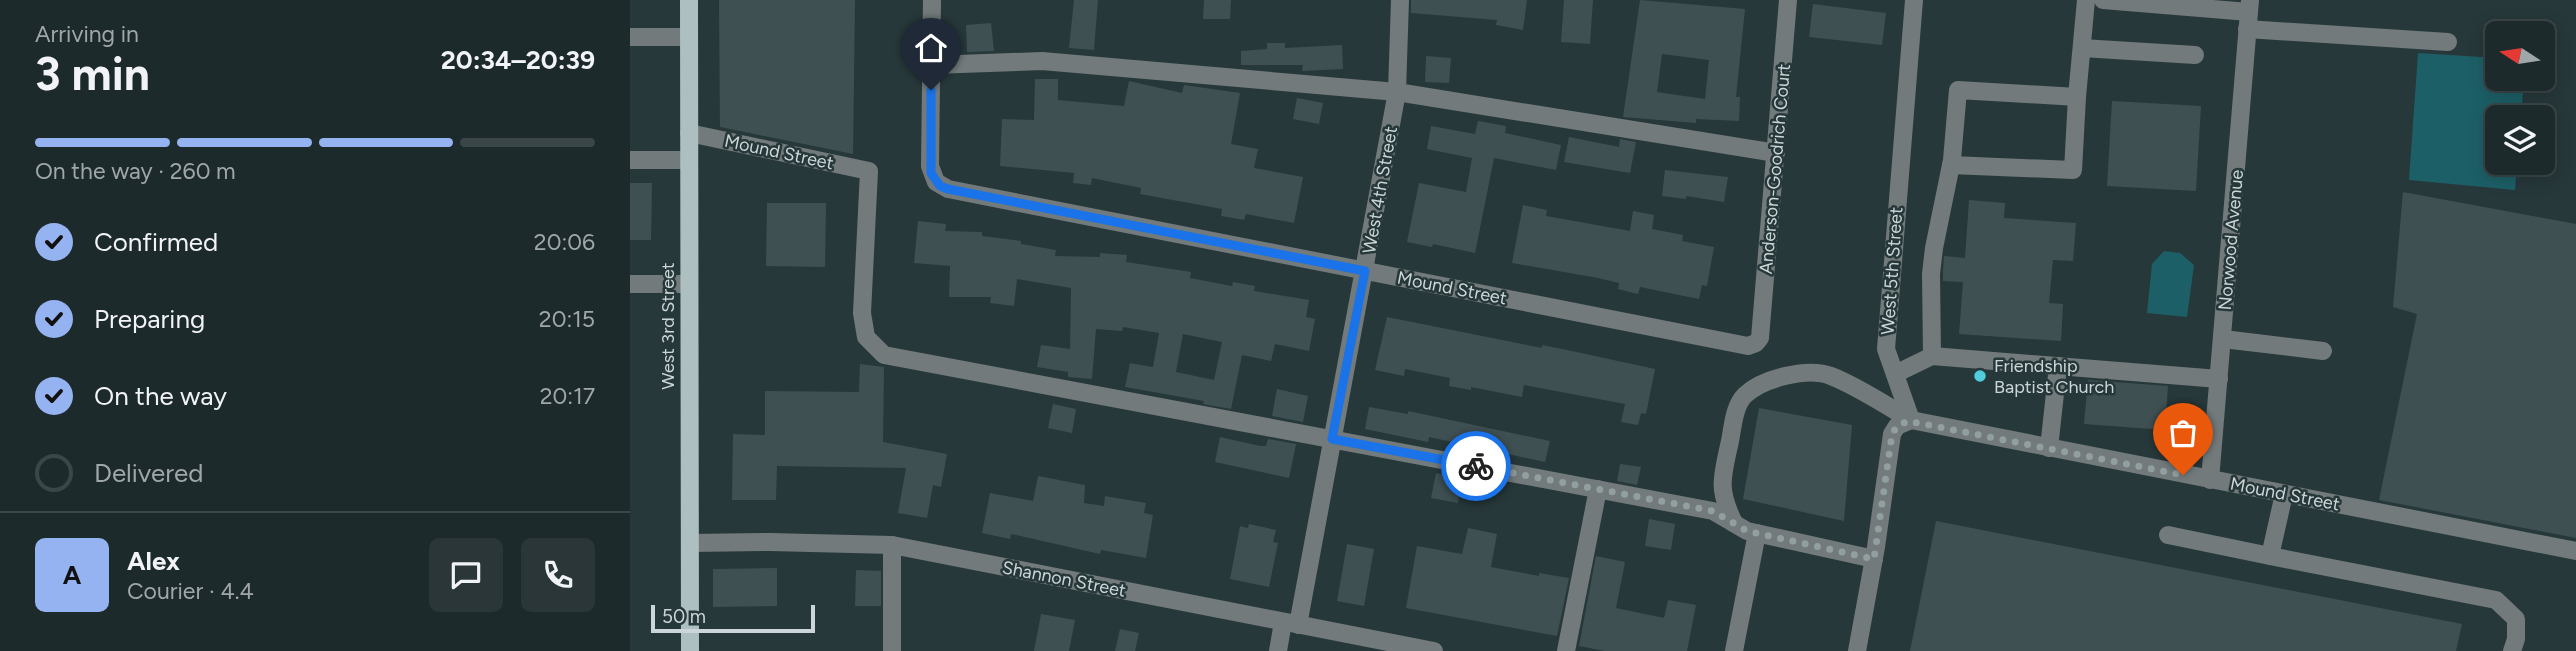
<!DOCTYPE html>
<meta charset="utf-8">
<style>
body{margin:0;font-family:Figtree,sans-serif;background:#2a3638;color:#f1f3f6;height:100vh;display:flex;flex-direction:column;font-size:26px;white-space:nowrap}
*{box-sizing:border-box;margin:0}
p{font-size:23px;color:#a0a7a9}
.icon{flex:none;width:38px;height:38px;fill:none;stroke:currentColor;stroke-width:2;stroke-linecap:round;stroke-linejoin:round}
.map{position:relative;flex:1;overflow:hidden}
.drawer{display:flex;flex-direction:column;background:#1d2a2c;width:630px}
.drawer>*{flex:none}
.needle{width:46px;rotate:282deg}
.controls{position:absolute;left:1855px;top:21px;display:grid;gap:14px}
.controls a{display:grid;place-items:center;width:70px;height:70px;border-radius:10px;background:#1d2a2c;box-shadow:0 4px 18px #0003,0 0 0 2px #3b4648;font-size:35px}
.scale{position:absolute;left:21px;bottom:18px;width:164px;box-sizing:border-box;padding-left:7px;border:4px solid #ccd6d8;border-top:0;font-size:19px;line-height:24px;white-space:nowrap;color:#ccd6d8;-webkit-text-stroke:5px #27383a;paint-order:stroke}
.pin{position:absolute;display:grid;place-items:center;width:60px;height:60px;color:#fff;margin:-72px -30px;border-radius:50% 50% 50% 0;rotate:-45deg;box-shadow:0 0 7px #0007}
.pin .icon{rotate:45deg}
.courier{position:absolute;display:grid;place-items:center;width:70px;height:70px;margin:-35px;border:5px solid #1a73e8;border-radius:50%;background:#fff;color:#222;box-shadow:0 2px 9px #0007}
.headline em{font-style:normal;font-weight:700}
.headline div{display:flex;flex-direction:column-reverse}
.headline{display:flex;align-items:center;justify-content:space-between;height:119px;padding:0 35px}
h1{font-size:46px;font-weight:700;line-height:52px}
.bar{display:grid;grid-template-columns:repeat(4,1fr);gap:10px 7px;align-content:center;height:84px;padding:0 35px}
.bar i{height:9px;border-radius:5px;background:#3b4648}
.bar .on{background:#95b2f1}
.bar p{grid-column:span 4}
.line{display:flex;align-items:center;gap:18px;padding:0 35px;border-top:2px solid #3b4648}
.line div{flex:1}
.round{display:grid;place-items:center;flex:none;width:74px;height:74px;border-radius:10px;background:#2a3638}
ol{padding:0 35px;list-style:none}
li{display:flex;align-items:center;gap:21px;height:77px}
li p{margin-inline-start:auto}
li .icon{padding:7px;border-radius:50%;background:#95b2f1;color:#111;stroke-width:4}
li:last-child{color:#a0a7a9}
li i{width:38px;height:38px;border:4px solid #3b4648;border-radius:50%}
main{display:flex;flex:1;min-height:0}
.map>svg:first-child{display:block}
</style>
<main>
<section class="drawer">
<div class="headline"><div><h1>3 min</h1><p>Arriving in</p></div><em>20:34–20:39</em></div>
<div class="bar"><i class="on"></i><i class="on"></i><i class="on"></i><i></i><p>On the way · 260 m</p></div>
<ol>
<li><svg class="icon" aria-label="check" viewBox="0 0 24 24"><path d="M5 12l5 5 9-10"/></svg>Confirmed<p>20:06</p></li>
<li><svg class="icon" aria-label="check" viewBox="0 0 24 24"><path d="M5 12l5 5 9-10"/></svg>Preparing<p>20:15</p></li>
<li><svg class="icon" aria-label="check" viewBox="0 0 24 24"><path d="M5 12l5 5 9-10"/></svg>On the way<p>20:17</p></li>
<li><i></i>Delivered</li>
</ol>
<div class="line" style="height:126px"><b class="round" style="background:#95b2f1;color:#111">A</b><div><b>Alex</b><p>Courier · 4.4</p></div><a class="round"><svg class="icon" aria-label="chat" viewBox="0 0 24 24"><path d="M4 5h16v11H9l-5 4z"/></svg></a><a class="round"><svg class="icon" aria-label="phone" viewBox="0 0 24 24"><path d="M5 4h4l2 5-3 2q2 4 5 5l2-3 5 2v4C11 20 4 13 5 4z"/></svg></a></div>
</section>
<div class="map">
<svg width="1946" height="651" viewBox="0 0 1946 651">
<rect width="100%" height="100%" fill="#27383a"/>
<!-- green -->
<g fill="#1d5f67">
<polygon points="1788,53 1867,58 1867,79 1894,79 1891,117 1867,117 1867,163 1887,163 1885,190 1779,180"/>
<polygon points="1534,251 1550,253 1564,265 1557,317 1517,313 1522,264"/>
</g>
<!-- building -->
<g fill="#3f5053" fill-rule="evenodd">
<polygon points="89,0 225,0 223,154 90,127"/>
<polygon points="444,0 468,0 464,50 439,48"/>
<polygon points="574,0 601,0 600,19 573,19"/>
<polygon points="781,0 897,0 893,30 866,25 867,20 781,13"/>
<polygon points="934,0 963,0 960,44 931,42"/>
<path d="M1010 0 1115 9 1106 97H1110L1109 121 1066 119V123L993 117ZM1032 54 1079 60 1075 99 1027 92Z"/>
<polygon points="1183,4 1256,13 1252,45 1179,37"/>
<polygon points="361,23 364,51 337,52 336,25"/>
<polygon points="637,43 655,43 655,48 712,45 713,69 672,71 673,65 611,65 611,51 637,49"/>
<polygon points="796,56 821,58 819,83 795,82"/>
<polygon points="405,79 428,79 428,100 494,106 499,81 552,93 554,85 610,93 601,144 628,149 624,168 673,177 664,223 616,214 614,220 591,216 592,209 510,194 511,188 462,178 461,185 443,183 444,173 370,166 372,119 404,120"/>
<polygon points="667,98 693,103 689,124 663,119"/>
<polygon points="1482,101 1571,106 1566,191 1477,186"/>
<polygon points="848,121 876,126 875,133 931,145 926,170 864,158 845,253 803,244 802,247 777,242 789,183 836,192 842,158 797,149 801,126 845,134"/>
<polygon points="939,137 989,147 990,139 1006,142 1000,173 934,162"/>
<polygon points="1035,170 1098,177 1094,202 1056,196 1056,199 1032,196"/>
<polygon points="0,183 22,183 21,240 0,240"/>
<polygon points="1773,192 1946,224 1946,538 1749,500 1787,314 1763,307"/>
<polygon points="1339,200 1375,203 1374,218 1446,223 1443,261 1423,260 1419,303 1433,304 1431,341 1329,334 1333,282 1313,281 1313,272 1314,256 1335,258"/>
<polygon points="137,203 196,203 195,267 136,266"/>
<polygon points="893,205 917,210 916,216 1000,231 1003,211 1024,215 1022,229 1053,235 1052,241 1084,247 1077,286 1072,285 1069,299 1010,287 1008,294 988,289 989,283 968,278 882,263"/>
<path d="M288 221 316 224 315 231 352 232V236L391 241V244L426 250 425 256 470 257V253L497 255 496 262 561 272 560 278 602 286 603 282 625 286 624 291 679 300 676 317 685 319 679 351 645 344 641 361 612 355 601 409 573 404 574 401 495 387 500 363 523 367 529 333 493 327 492 331 466 329 462 379 438 377V372L407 367 411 345 440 349 441 288 387 279 384 306 360 303 361 297H319L320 266 284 263ZM553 334 592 342 584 380 546 372Z"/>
<polygon points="757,317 912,348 912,345 942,351 1025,369 1016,414 1011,413 1008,425 991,422 995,404 894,385 892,397 841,387 841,390 819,386 820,378 775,369 774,376 745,370"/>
<polygon points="230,364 254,367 253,442 317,454 311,487 303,485 297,518 268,513 276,468 147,466 146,500 102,500 103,434 135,435 135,391 229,392"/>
<polygon points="1458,380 1538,386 1535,430 1454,424"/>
<polygon points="647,389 678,396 673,422 642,416"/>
<polygon points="423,404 446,409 442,433 418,428"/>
<polygon points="739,407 778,414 778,411 920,441 915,462 799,437 798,442 735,429"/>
<polygon points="1129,408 1222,425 1214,521 1113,499"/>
<polygon points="590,437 630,446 636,446 638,439 666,444 659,478 585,462"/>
<polygon points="990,464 1011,467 1007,485 987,481"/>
<polygon points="806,473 832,477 828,503 801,498"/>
<polygon points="408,476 455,485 454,503 474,506 475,496 516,503 514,513 523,515 516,558 471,550 470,554 381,534 380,539 352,533 360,493 403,501"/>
<polygon points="1019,519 1045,524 1041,550 1015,546"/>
<polygon points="1306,521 1832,624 1826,651 1280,651"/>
<polygon points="619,524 646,530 643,542 648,543 639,587 600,579 610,526 618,528"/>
<polygon points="838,528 867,534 861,567 909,576 909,573 939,578 927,636 776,608 787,546 832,554"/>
<polygon points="717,544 744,549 734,606 707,601"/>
<polygon points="966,556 995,562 986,608 1034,618 1038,600 1066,605 1057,651 975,651 949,646"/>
<polygon points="147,568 147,606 83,607 83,569"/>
<polygon points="226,570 251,571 251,606 225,606"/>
<polygon points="411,614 445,620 439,651 404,651"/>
<polygon points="490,629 509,633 505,651 485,651"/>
</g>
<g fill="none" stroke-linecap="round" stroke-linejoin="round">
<!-- minor -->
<g stroke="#727a7b" stroke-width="18">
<polyline points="302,0 300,166 306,182 318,189 1118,346 1126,343 1130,338 1158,0"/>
<polyline points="1473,0 1619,12"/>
<polyline points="1617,29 1818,42"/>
<polyline points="0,37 59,37"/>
<polyline points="1452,48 1565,55"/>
<polyline points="302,65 412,61 767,92 1146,153"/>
<polyline points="59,133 239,171 232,313 236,337 254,355 1083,511 1117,531 1244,559"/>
<polyline points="0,160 59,160"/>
<polyline points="1321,165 1443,170 1447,97"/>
<polyline points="0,284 59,284"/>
<polyline points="1593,339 1693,351"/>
<polyline points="1302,356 1301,274 1304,248 1322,160 1328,90 1447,97 1456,0"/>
<polyline points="1265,374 1302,356 1589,379"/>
<polyline points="1281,420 1256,349 1284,0"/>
<polyline points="1419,448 1428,366"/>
<polyline points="1580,480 1620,0"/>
<path d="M1104 523C1087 488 1092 478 1100 441 1103 426 1104 406 1115 395 1133 378 1178 367 1201 376 1229 387 1255 405 1281 420L1946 551"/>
<polyline points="1538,535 1640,556 1654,494"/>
<polyline points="60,543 140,542 262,545 804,651"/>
<polyline points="262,545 262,651"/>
<polyline points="1640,556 1866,600 1886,619 1886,639 1882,651"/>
<polyline points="668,625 767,92 770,0"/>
<polyline points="648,651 653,622"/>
<polyline points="936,651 968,489"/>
<polyline points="1104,651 1127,533"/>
<polyline points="1227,651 1246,547 1262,434 1267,426 1281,420"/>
</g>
<!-- major -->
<polyline stroke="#adbfc1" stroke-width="18" points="59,0 60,651"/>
</g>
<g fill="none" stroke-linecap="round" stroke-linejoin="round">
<!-- done -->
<polyline stroke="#929fa1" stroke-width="7" stroke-dasharray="0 12.6" points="846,466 1083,511 1117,531 1244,559 1262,434 1267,426 1278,421 1553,475"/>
<!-- route -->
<polyline stroke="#1a73e8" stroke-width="9" points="301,90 301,173 310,186 318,189 735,271 702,439 846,466"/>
</g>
<!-- markers -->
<circle fill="#52cbda" stroke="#27383a" stroke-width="2.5" cx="1350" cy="376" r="7"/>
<g text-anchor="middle" stroke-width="5" stroke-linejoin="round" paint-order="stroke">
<!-- street labels -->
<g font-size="18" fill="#ccd6d8" stroke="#27383a">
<text transform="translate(149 152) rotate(12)" y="6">Mound Street</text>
<text transform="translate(1145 169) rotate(-85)" y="6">Anderson-Goodrich Court</text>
<text transform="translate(750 190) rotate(-80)" y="6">West 4th Street</text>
<text transform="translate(1601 240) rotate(-85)" y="6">Norwood Avenue</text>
<text transform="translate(1262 271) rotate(-86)" y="6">West 5th Street</text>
<text transform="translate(822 288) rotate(11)" y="6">Mound Street</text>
<text transform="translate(38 326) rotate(-90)" y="6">West 3rd Street</text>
<text transform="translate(1655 494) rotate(11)" y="6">Mound Street</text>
<text transform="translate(434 579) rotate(11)" y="6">Shannon Street</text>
</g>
<!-- poi labels -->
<g font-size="18" fill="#ccd6d8" stroke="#27383a" text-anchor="start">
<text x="1364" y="372">Friendship<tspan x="1364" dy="21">Baptist Church</tspan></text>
</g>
</g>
</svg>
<div class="controls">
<a><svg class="needle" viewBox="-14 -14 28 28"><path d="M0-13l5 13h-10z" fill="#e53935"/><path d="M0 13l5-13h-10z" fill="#a0a7a9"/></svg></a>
<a><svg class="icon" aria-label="layers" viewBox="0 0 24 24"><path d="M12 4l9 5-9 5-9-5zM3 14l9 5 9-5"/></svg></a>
</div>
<div class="scale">50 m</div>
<div class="pin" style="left:1553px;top:475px;background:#ea580c"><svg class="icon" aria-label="bag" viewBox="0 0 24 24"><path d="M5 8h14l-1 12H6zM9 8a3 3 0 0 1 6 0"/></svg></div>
<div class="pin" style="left:301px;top:90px;background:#1f2937"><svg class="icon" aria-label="home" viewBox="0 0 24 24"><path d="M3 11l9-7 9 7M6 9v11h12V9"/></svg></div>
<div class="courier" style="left:846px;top:466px"><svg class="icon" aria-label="bike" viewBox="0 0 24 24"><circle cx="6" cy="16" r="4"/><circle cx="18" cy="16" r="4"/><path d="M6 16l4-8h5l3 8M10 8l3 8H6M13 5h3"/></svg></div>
</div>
</main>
